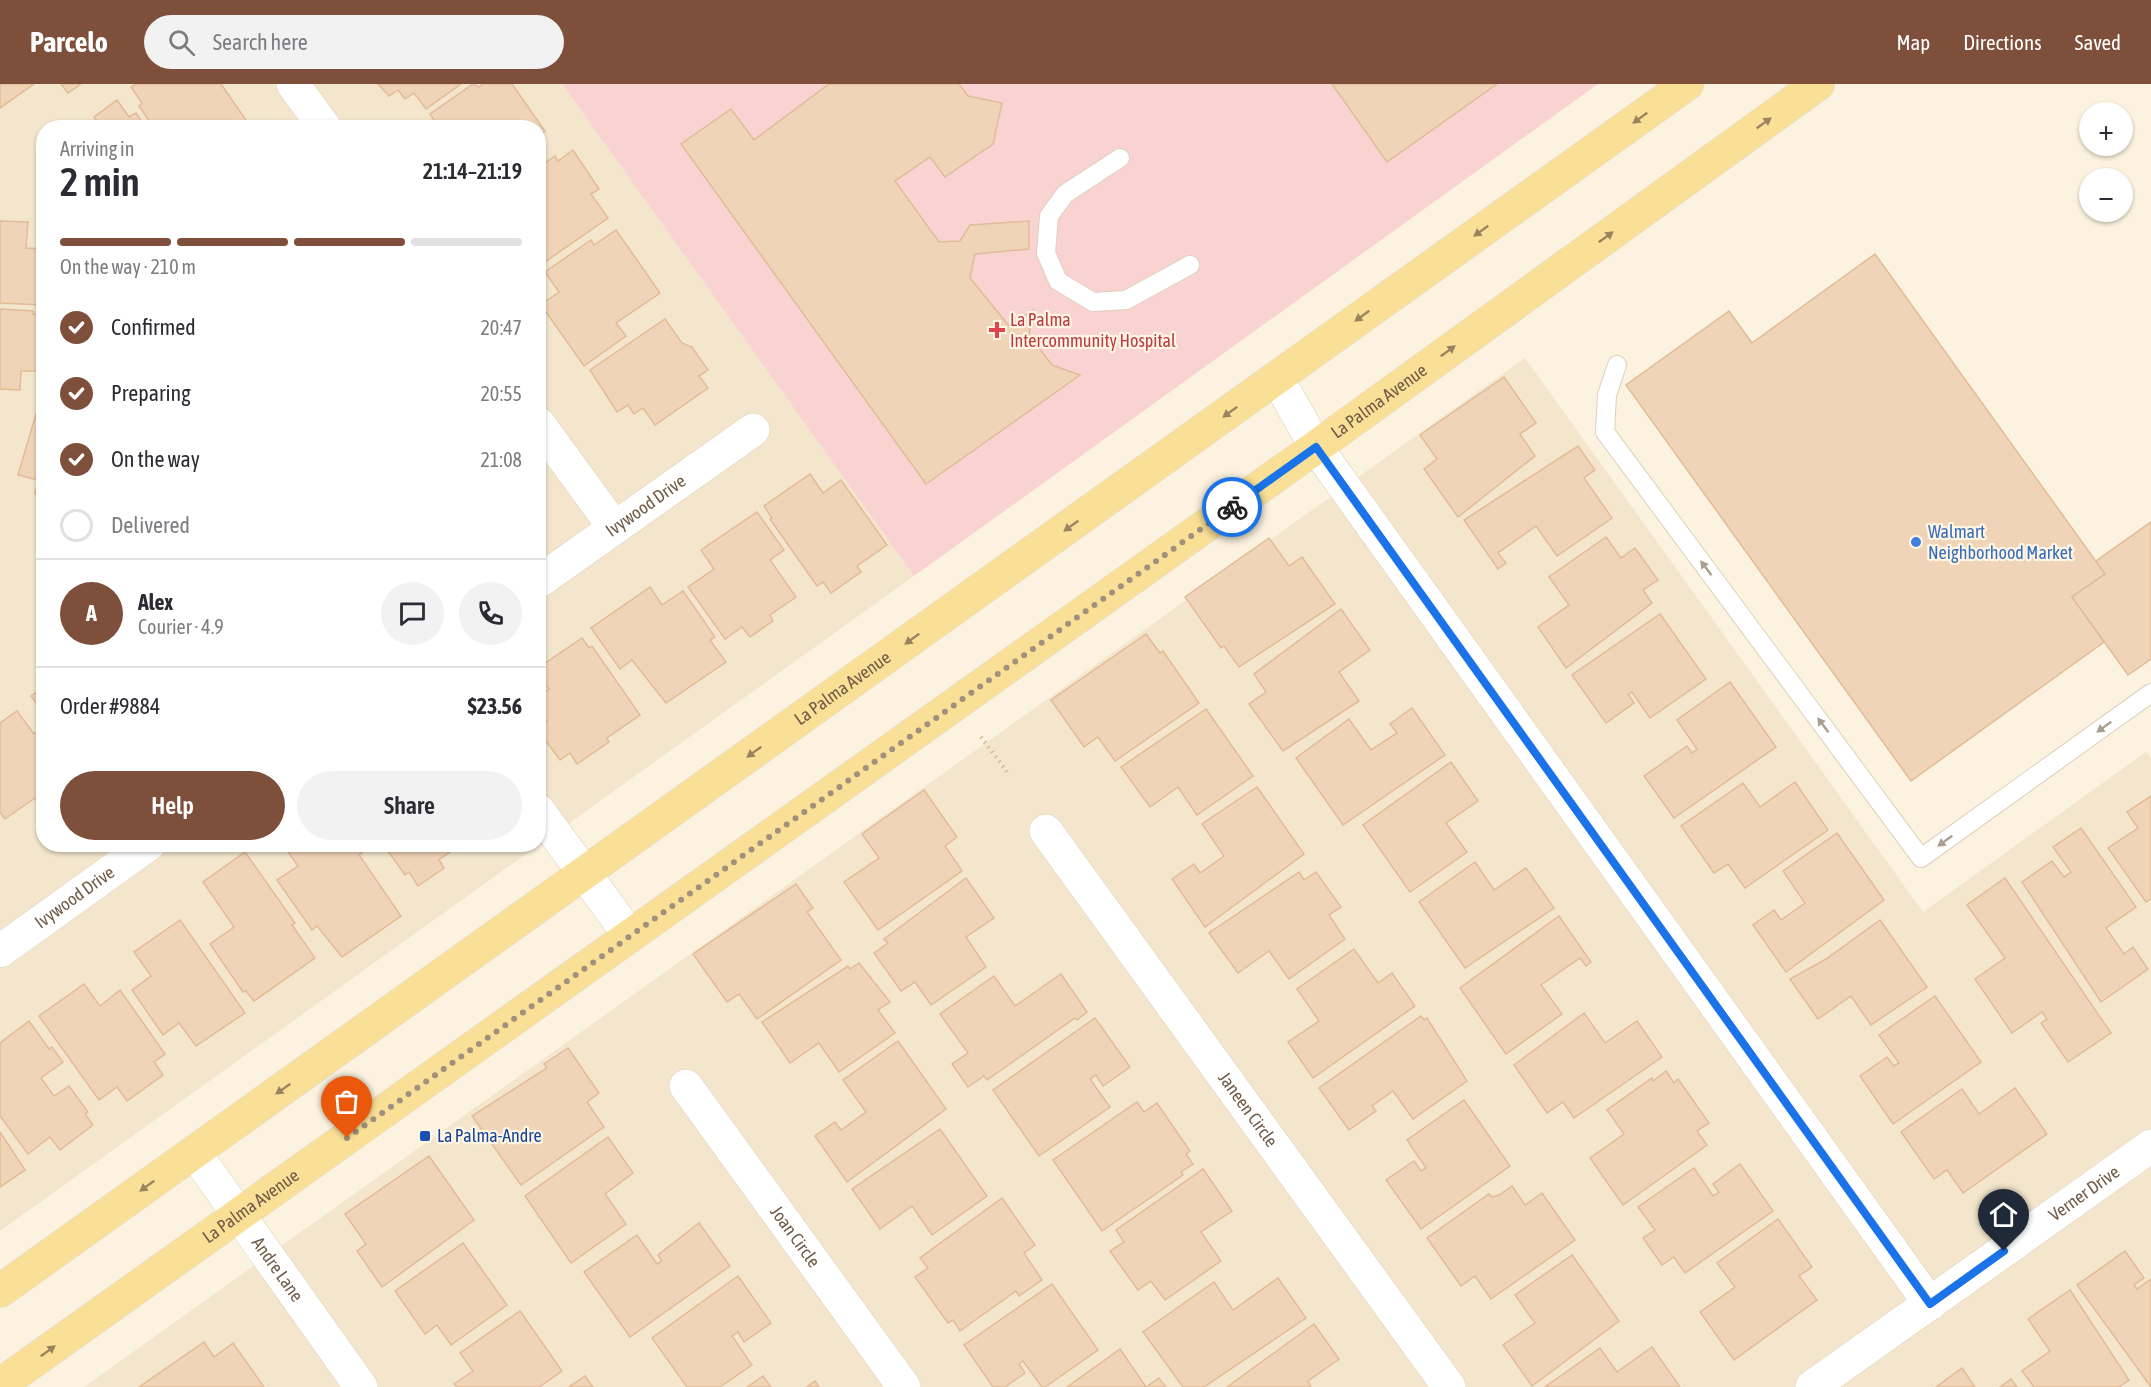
<!DOCTYPE html>
<meta charset="utf-8">
<style>
body{margin:0;font-family:"Asap Condensed",sans-serif;background:#f2f2f3;color:#2b2b33;height:100vh;display:flex;flex-direction:column;font-size:22px;white-space:nowrap}
*{box-sizing:border-box;margin:0}
p{font-size:20px;color:#7c7c81}
.icon{flex:none;width:33px;height:33px;fill:none;stroke:currentColor;stroke-width:2;stroke-linecap:round;stroke-linejoin:round}
.map{position:relative;flex:1;overflow:hidden}
.details{position:absolute;left:36px;top:36px;width:510px;height:732px;display:flex;flex-direction:column;background:#fff;border-radius:24px;box-shadow:0 2px 4px #0004}
.details>*{flex:none}
.controls{position:absolute;left:2079px;top:18px;display:grid;gap:12px}
.controls a{display:grid;place-items:center;width:54px;height:54px;border-radius:50%;background:#fff;box-shadow:0 2px 4px #0004;font-size:30px}
.pin{position:absolute;display:grid;place-items:center;width:51px;height:51px;color:#fff;margin:-62px -26px;border-radius:50% 50% 50% 0;rotate:-45deg;box-shadow:0 0 6px #0007}
.pin .icon{rotate:45deg}
.courier{position:absolute;display:grid;place-items:center;width:60px;height:60px;margin:-30px;border:4px solid #1a73e8;border-radius:50%;background:#fff;color:#222;box-shadow:0 2px 8px #0007}
.overview em{font-style:normal;font-weight:600}
.overview div{display:flex;flex-direction:column-reverse}
.overview{display:flex;align-items:center;justify-content:space-between;height:102px;padding:0 24px}
h1{font-size:39px;font-weight:600;line-height:45px}
.bar{display:grid;grid-template-columns:repeat(4,1fr);gap:9px 6px;align-content:center;height:72px;padding:0 24px}
.bar i{height:8px;border-radius:4px;background:#e1e1e2}
.bar .on{background:#7e4f3b}
.bar p{grid-column:span 4}
.line{display:flex;align-items:center;gap:15px;padding:0 24px;border-top:2px solid #e1e1e2}
.line div{flex:1}
.round{display:grid;place-items:center;flex:none;width:63px;height:63px;border-radius:32px;background:#f2f2f3}
ol{padding:0 24px;list-style:none}
li{display:flex;align-items:center;gap:18px;height:66px}
li p{margin-inline-start:auto}
li .icon{padding:6px;border-radius:50%;background:#7e4f3b;color:#fff;stroke-width:4}
li:last-child{color:#7c7c81}
li i{width:33px;height:33px;border:3px solid #e1e1e2;border-radius:50%}
.primary-button{display:flex;gap:12px;margin-top:auto;padding:12px 24px}
.primary-button a{flex:1;height:69px;border-radius:36px;background:#7e4f3b;color:#fff;font-size:24px;font-weight:600;line-height:69px;text-align:center}
.primary-button a+a{background:#f2f2f3;color:#2b2b33}
header{display:flex;align-items:center;gap:36px;box-sizing:border-box;height:84px;padding:0 30px;background:#7e4f3b;color:#fff}
header strong{font-size:28px}
nav{display:flex;gap:33px;margin-inline-start:auto;font-size:21px}
.search{width:420px;height:54px;background:#f2f2f3;display:flex;align-items:center;gap:15px;box-sizing:border-box;padding:0 21px;border-radius:33px;color:#7c7c81;font-size:22px}
.map>svg:first-child{display:block}
</style>
<header>
<strong>Parcelo</strong>
<div class="search"><svg class="icon" aria-label="search" viewBox="0 0 24 24"><circle cx="10" cy="10" r="6"/><path d="M15 15l6 6"/></svg>Search here</div>
<nav><a>Map</a><a>Directions</a><a>Saved</a></nav>
</header>
<div class="map">
<svg width="2151" height="1303" viewBox="0 0 2151 1303">
<rect width="100%" height="100%" fill="#fbf3df"/>
<!-- residential -->
<g fill="#f3e6cd" fill-rule="evenodd">
<path d="M0 0H562L914 492 0 1147ZM44 44H538V760H44Z"/>
<polygon points="1525,274 1923,828 2146,668 2151,674 2151,1303 84,1303"/>
</g>
<!-- medical -->
<polygon fill="#f9d2d2" points="562,0 1598,0 914,492"/>
<!-- building -->
<g fill="#f0d4b7" stroke="#e2bc98" stroke-width="1.5">
<polygon points="0,0 34,0 0,24"/>
<polygon points="61,0 81,0 68,9"/>
<polygon points="136,0 221,0 246,36 236,44 154,44 139,22 142,19 131,3"/>
<polygon points="378,0 461,0 426,25 414,9 405,15 398,6 389,12"/>
<polygon points="473,0 479,3 483,0 512,0 545,47 538,52 538,44 439,44 430,30"/>
<polygon points="829,0 959,0 968,12 1002,19 993,60 945,93 930,73 895,97 939,158 960,157 970,141 1029,137 1029,165 975,170 970,194 1009,242 1033,226 1029,251 1052,281 1080,291 926,400 681,60 731,25 754,56"/>
<polygon points="1332,0 1497,0 1387,78"/>
<polygon points="117,16 129,33 136,29 146,44 101,44 94,33"/>
<polygon points="573,66 599,105 591,110 608,134 542,180 538,175 538,84 555,72 558,77"/>
<polygon points="0,137 28,138 26,164 44,165 41,221 0,219"/>
<polygon points="616,146 660,209 616,239 626,252 584,282 541,221 559,208 545,188 591,156 594,161"/>
<polygon points="1875,170 2105,490 2072,513 2104,558 1911,697 1626,301 1729,227 1752,259"/>
<polygon points="0,225 33,227 33,230 44,230 44,287 21,287 20,306 0,305"/>
<polygon points="665,235 682,259 692,263 708,286 699,292 708,304 655,341 643,324 634,330 628,321 617,328 590,286"/>
<polygon points="1504,293 1536,339 1520,350 1535,372 1458,433 1424,385 1437,375 1420,351"/>
<polygon points="36,330 44,332 44,413 35,410 38,396 18,391"/>
<polygon points="1578,362 1595,386 1584,394 1612,434 1557,472 1536,442 1498,469 1506,479 1498,485 1464,436"/>
<polygon points="810,390 823,409 841,396 887,461 857,482 861,488 831,509 823,498 817,502 770,435 772,434 764,422"/>
<polygon points="757,428 784,466 770,476 796,513 770,531 773,537 750,553 742,543 725,555 688,503 714,485 701,466"/>
<polygon points="2151,438 2151,575 2128,591 2072,513 2105,490 2096,477"/>
<polygon points="1606,453 1621,474 1635,464 1658,496 1643,506 1652,519 1566,584 1538,543 1569,521 1549,493"/>
<polygon points="1269,454 1289,482 1302,473 1335,520 1239,583 1224,562 1221,564 1185,513"/>
<polygon points="650,503 662,521 683,507 715,553 710,556 726,578 666,619 632,576 620,585 591,544"/>
<polygon points="1341,525 1370,566 1339,588 1359,617 1283,667 1249,620 1266,608 1254,590"/>
<polygon points="1660,530 1706,595 1650,634 1632,608 1628,610 1634,619 1606,639 1572,591"/>
<polygon points="1146,550 1160,569 1163,567 1199,619 1115,677 1098,653 1084,663 1051,616"/>
<polygon points="582,554 589,564 592,562 640,631 607,654 609,658 577,680 570,669 560,676 538,646 547,637 538,624 538,613 549,605 538,590 538,584"/>
<polygon points="1730,598 1776,663 1674,734 1644,692 1687,662 1692,669 1697,665 1677,636"/>
<polygon points="44,603 44,630 31,612"/>
<polygon points="1412,624 1445,671 1343,741 1296,674 1349,635 1371,666 1397,649 1390,640"/>
<polygon points="1206,625 1253,692 1197,731 1178,703 1150,723 1121,683"/>
<polygon points="17,627 34,650 38,647 44,656 44,726 35,714 5,735 0,728 0,639"/>
<polygon points="1451,678 1478,717 1446,739 1467,768 1410,808 1363,741"/>
<polygon points="1795,698 1828,746 1745,804 1728,780 1714,789 1681,742 1743,699 1760,723"/>
<polygon points="1257,703 1304,770 1205,843 1172,795 1194,780 1200,789 1224,772 1202,740"/>
<polygon points="924,706 957,753 945,762 962,787 878,846 844,798 879,774 862,750"/>
<polygon points="2151,712 2151,815 2146,818 2108,764 2138,744 2127,728"/>
<polygon points="2081,744 2136,823 2106,844 2124,870 2133,863 2148,885 2101,918 2022,798 2052,777 2064,793 2071,788 2053,763"/>
<polygon points="1837,749 1884,816 1786,888 1753,841 1774,826 1781,836 1805,819 1783,787"/>
<polygon points="292,760 373,760 359,771 401,832 342,873 317,842 312,846 277,796 298,782 286,765"/>
<polygon points="383,760 457,760 458,762 439,776 444,784 418,802 409,788 405,791"/>
<polygon points="245,768 295,839 292,841 315,874 254,917 246,907 243,908 210,860 234,843 203,798"/>
<polygon points="1475,778 1494,806 1526,784 1554,824 1465,884 1419,818"/>
<polygon points="1299,788 1304,796 1316,788 1341,823 1329,831 1345,855 1289,895 1269,867 1238,889 1209,849"/>
<polygon points="966,794 994,834 966,853 986,883 931,921 915,898 901,907 874,869 888,859 884,855"/>
<polygon points="2005,794 2111,949 2068,978 2041,939 2047,935 2042,928 2012,949 1975,895 2005,874 1967,821"/>
<polygon points="796,800 813,824 807,828 841,876 757,935 739,910 727,918 693,870"/>
<polygon points="1559,832 1591,878 1586,882 1580,874 1541,901 1562,930 1506,970 1460,904"/>
<polygon points="180,836 245,929 196,962 179,939 163,951 132,906 151,892 134,868"/>
<polygon points="1880,836 1927,903 1871,941 1851,912 1818,935 1790,895 1826,875"/>
<polygon points="1354,865 1378,899 1392,889 1415,922 1313,994 1288,958 1319,937 1297,905"/>
<polygon points="859,879 890,918 878,926 895,949 839,988 819,959 790,979 762,938 848,882 850,885"/>
<polygon points="1061,890 1087,928 1077,936 1075,934 987,996 984,992 968,1003 952,980 968,969 940,930 994,892 1015,922"/>
<polygon points="84,900 100,922 120,906 165,970 154,978 163,991 127,1017 117,1003 99,1016 39,932"/>
<polygon points="1935,912 1981,978 1893,1040 1860,992 1887,973 1894,982 1899,979 1879,951"/>
<polygon points="1584,929 1605,959 1637,937 1662,973 1574,1034 1563,1018 1547,1029 1514,981"/>
<polygon points="1421,932 1424,936 1427,934 1467,997 1413,1035 1393,1007 1372,1022 1376,1027 1349,1046 1319,1004"/>
<polygon points="1095,934 1130,983 1103,1002 1096,991 1090,995 1110,1023 1039,1072 993,1006"/>
<polygon points="29,937 49,965 52,963 63,978 41,994 54,1012 69,1002 88,1028 85,1030 93,1041 60,1066 50,1053 28,1070 0,1032 0,959"/>
<polygon points="898,957 946,1025 847,1098 815,1052 835,1038 841,1046 866,1028 843,996"/>
<polygon points="568,964 599,1009 587,1018 604,1043 521,1101 472,1032 547,984 544,980"/>
<polygon points="1666,987 1674,999 1678,995 1709,1039 1697,1047 1707,1061 1623,1121 1590,1074 1624,1050 1607,1026 1652,994 1653,997"/>
<polygon points="2015,1004 2047,1050 1963,1109 1947,1086 1934,1095 1901,1048 1962,1005 1979,1030"/>
<polygon points="1464,1016 1510,1082 1421,1145 1386,1096 1414,1077 1421,1087 1426,1084 1407,1056"/>
<polygon points="1137,1018 1144,1028 1157,1019 1190,1067 1186,1070 1193,1080 1181,1088 1183,1091 1102,1147 1053,1076"/>
<polygon points="940,1045 987,1112 932,1151 912,1122 880,1145 852,1105"/>
<polygon points="0,1048 25,1086 0,1103"/>
<polygon points="608,1053 633,1089 605,1110 626,1140 571,1179 525,1112"/>
<polygon points="429,1072 474,1136 382,1203 357,1167 366,1160 345,1130"/>
<polygon points="1740,1080 1773,1127 1685,1189 1674,1173 1662,1181 1643,1154 1655,1146 1638,1123 1694,1084 1713,1112 1719,1108 1713,1100"/>
<polygon points="1203,1085 1232,1127 1201,1148 1221,1177 1165,1216 1151,1197 1138,1206 1110,1167 1124,1158 1116,1146"/>
<polygon points="1512,1102 1525,1121 1542,1109 1575,1156 1491,1215 1475,1192 1461,1202 1427,1154 1489,1110 1492,1113 1499,1111"/>
<polygon points="1002,1114 1035,1161 1024,1169 1042,1196 1019,1212 1016,1207 960,1247 953,1236 948,1239 915,1193 928,1184 920,1174"/>
<polygon points="1778,1135 1812,1183 1799,1192 1817,1216 1734,1276 1700,1228 1735,1203 1717,1179"/>
<polygon points="699,1139 730,1182 630,1253 584,1188 637,1151 657,1180 662,1177 658,1171"/>
<polygon points="463,1159 507,1221 451,1261 437,1241 425,1250 395,1207"/>
<polygon points="2125,1167 2144,1194 2134,1201 2137,1205 2151,1195 2151,1303 2077,1201"/>
<polygon points="1572,1171 1619,1237 1532,1302 1503,1261 1535,1239 1515,1211"/>
<polygon points="738,1192 771,1239 744,1258 738,1248 732,1252 752,1281 720,1303 687,1303 652,1254"/>
<polygon points="1278,1194 1306,1234 1204,1303 1183,1303 1143,1248 1214,1198 1233,1226"/>
<polygon points="1052,1200 1098,1266 1045,1303 1042,1303 1023,1277 1019,1280 1025,1289 1005,1303 993,1303 964,1261"/>
<polygon points="2070,1206 2129,1296 2119,1303 2034,1303 2022,1287 2050,1267 2028,1235"/>
<polygon points="520,1227 562,1287 539,1303 457,1303 454,1300 473,1287 460,1269"/>
<polygon points="1314,1240 1339,1275 1308,1297 1311,1303 1227,1303"/>
<polygon points="204,1258 214,1273 233,1259 264,1303 139,1303"/>
<polygon points="1652,1263 1680,1303 1545,1303 1600,1264 1617,1288"/>
<polygon points="1120,1265 1146,1303 1159,1294 1166,1303 1067,1303"/>
<polygon points="1962,1284 1975,1303 1936,1303"/>
<polygon points="585,1292 593,1303 569,1303"/>
<polygon points="763,1292 771,1303 747,1303"/>
<polygon points="2011,1295 2017,1303 2000,1303"/>
<polygon points="815,1297 819,1303 807,1303"/>
</g>
<g fill="none" stroke-linecap="round" stroke-linejoin="round">
<!-- lane casing -->
<g stroke="#dfd0bb" stroke-width="20">
<g id="lane">
<polyline points="1120,74 1065,110 1049,132 1046,169 1058,197 1093,218 1126,216 1190,181"/>
<polyline points="1617,281 1607,311 1605,348 1921,774 2151,609"/>
</g>
</g>
<!-- street casing -->
<g stroke="#dfd0bb" stroke-width="34">
<g id="street">
<polyline points="293,0 325,44"/>
<polyline points="1277,294 1316,363 1930,1220"/>
<polyline points="538,339 614,443"/>
<path id="s1" d="M538 498 753 346"/>
<polyline points="538,726 630,852"/>
<path id="s2" d="M1046 747 1449 1303"/>
<path id="s3" d="M0 867 149 760"/>
<path id="s4" d="M686 1002 904 1303"/>
<path id="s5" d="M194 1068 361 1303"/>
<path id="s6" d="M1812 1303 2151 1062"/>
</g>
</g>
<!-- primary casing -->
<g stroke="#ddd8d3" stroke-width="34">
<g id="primary">
<path id="s7" d="M0 1207 1687 0"/>
<path id="s8" d="M0 1301 1316 363 1818 0"/>
</g>
</g>
<!-- path -->
<polyline stroke="#d4b89b" stroke-width="4" stroke-dasharray="1.5 4.5" stroke-linecap="butt" points="981,653 1008,689"/>
<!-- lane -->
<use href="#lane" stroke="#fff" stroke-width="18"/>
<!-- street -->
<use href="#street" stroke="#fff" stroke-width="33"/>
<!-- primary -->
<use href="#primary" stroke="#fae097" stroke-width="33"/>
</g>
<!-- one-way arrows -->
<defs><path id="oneway-solid" d="M-6-.8H1V-3.2L6.5 0L1 3.2V.8H-6Z" transform="scale(1.5)"/></defs>
<g fill="#9a835f">
<use href="#oneway-solid" transform="translate(1640 34) rotate(144)"/>
<use href="#oneway-solid" transform="translate(1764 39) rotate(-36)"/>
<use href="#oneway-solid" transform="translate(1481 147) rotate(144)"/>
<use href="#oneway-solid" transform="translate(1606 153) rotate(-36)"/>
<use href="#oneway-solid" transform="translate(1362 232) rotate(144)"/>
<use href="#oneway-solid" transform="translate(1448 267) rotate(-36)"/>
<use href="#oneway-solid" transform="translate(1230 328) rotate(144)"/>
<use href="#oneway-solid" transform="translate(1071 442) rotate(144)"/>
<use href="#oneway-solid" transform="translate(912 555) rotate(144)"/>
<use href="#oneway-solid" transform="translate(754 668) rotate(144)"/>
<use href="#oneway-solid" transform="translate(283 1005) rotate(145)"/>
<use href="#oneway-solid" transform="translate(147 1102) rotate(144)"/>
<use href="#oneway-solid" transform="translate(48 1267) rotate(-36)"/>
</g>
<g fill="#aa9d91">
<use href="#oneway-solid" transform="translate(1706 484) rotate(-127)"/>
<use href="#oneway-solid" transform="translate(1823 641) rotate(-127)"/>
<use href="#oneway-solid" transform="translate(2104 643) rotate(144)"/>
<use href="#oneway-solid" transform="translate(1945 757) rotate(144)"/>
</g>
<g fill="none" stroke-linecap="round" stroke-linejoin="round">
<!-- done -->
<polyline stroke="#a1907c" stroke-width="6" stroke-dasharray="0 10.8" points="347,1054 1232,423"/>
<!-- route -->
<polyline stroke="#1a73e8" stroke-width="8" points="1232,423 1316,363 1930,1220 2004,1167"/>
</g>
<!-- markers -->
<path fill="#e0444e" stroke="#fff7e4" stroke-width="2" d="M994 237h6v6h6v6h-6v6h-6v-6h-6v-6h6z"/>
<circle fill="#3f7fe0" stroke="#fff7e4" stroke-width="2" cx="1916" cy="458" r="6"/>
<rect fill="#1a4fb4" stroke="#fff7e4" stroke-width="2" x="419" y="1046" width="12" height="12" rx="3"/>
<g text-anchor="middle" stroke-width="4.5" stroke-linejoin="round" paint-order="stroke">
<!-- health labels -->
<g font-size="18" fill="#be3a42" stroke="#fff7e4" text-anchor="start">
<text x="1010" y="242">La Palma<tspan x="1010" dy="21">Intercommunity Hospital</tspan></text>
</g>
<!-- street labels -->
<g font-size="18" fill="#715b47" stroke="#fff7e4">
<text dy="6" stroke="none"><textPath href="#s8" startOffset="1694">La Palma Avenue</textPath></text>
<text dy="6" stroke="none"><textPath href="#s1" startOffset="132">Ivywood Drive</textPath></text>
<text dy="6" stroke="none"><textPath href="#s7" startOffset="1036">La Palma Avenue</textPath></text>
<text dy="6" stroke="none"><textPath href="#s3" startOffset="92">Ivywood Drive</textPath></text>
<text dy="6" stroke="none"><textPath href="#s2" startOffset="344">Janeen Circle</textPath></text>
<text dy="6" stroke="none"><textPath href="#s6" startOffset="334">Verner Drive</textPath></text>
<text dy="6" stroke="none"><textPath href="#s8" startOffset="308">La Palma Avenue</textPath></text>
<text dy="6" stroke="none"><textPath href="#s4" startOffset="186">Joan Circle</textPath></text>
<text dy="6" stroke="none"><textPath href="#s5" startOffset="144">Andre Lane</textPath></text>
</g>
<!-- shop labels -->
<g font-size="18" fill="#366cbe" stroke="#fff7e4" text-anchor="start">
<text x="1928" y="454">Walmart<tspan x="1928" dy="21">Neighborhood Market</tspan></text>
</g>
<!-- transit labels -->
<g font-size="18" fill="#164399" stroke="#fff7e4" text-anchor="start">
<text x="437" y="1058">La Palma-Andre</text>
</g>
</g>
</svg>
<div class="controls">
<a>+</a>
<a>−</a>
</div>
<div class="pin" style="left:347px;top:1054px;background:#ea580c"><svg class="icon" aria-label="bag" viewBox="0 0 24 24"><path d="M5 8h14l-1 12H6zM9 8a3 3 0 0 1 6 0"/></svg></div>
<div class="pin" style="left:2004px;top:1167px;background:#1f2937"><svg class="icon" aria-label="home" viewBox="0 0 24 24"><path d="M3 11l9-7 9 7M6 9v11h12V9"/></svg></div>
<div class="courier" style="left:1232px;top:423px"><svg class="icon" aria-label="bike" viewBox="0 0 24 24"><circle cx="6" cy="16" r="4"/><circle cx="18" cy="16" r="4"/><path d="M6 16l4-8h5l3 8M10 8l3 8H6M13 5h3"/></svg></div>
<section class="details">
<div class="overview"><div><h1>2 min</h1><p>Arriving in</p></div><em>21:14–21:19</em></div>
<div class="bar"><i class="on"></i><i class="on"></i><i class="on"></i><i></i><p>On the way · 210 m</p></div>
<ol>
<li><svg class="icon" aria-label="check" viewBox="0 0 24 24"><path d="M5 12l5 5 9-10"/></svg>Confirmed<p>20:47</p></li>
<li><svg class="icon" aria-label="check" viewBox="0 0 24 24"><path d="M5 12l5 5 9-10"/></svg>Preparing<p>20:55</p></li>
<li><svg class="icon" aria-label="check" viewBox="0 0 24 24"><path d="M5 12l5 5 9-10"/></svg>On the way<p>21:08</p></li>
<li><i></i>Delivered</li>
</ol>
<div class="line" style="height:108px"><b class="round" style="background:#7e4f3b;color:#fff">A</b><div><b>Alex</b><p>Courier · 4.9</p></div><a class="round"><svg class="icon" aria-label="chat" viewBox="0 0 24 24"><path d="M4 5h16v11H9l-5 4z"/></svg></a><a class="round"><svg class="icon" aria-label="phone" viewBox="0 0 24 24"><path d="M5 4h4l2 5-3 2q2 4 5 5l2-3 5 2v4C11 20 4 13 5 4z"/></svg></a></div>
<div class="line" style="height:78px"><div>Order #9884</div><b>$23.56</b></div>
<div class="primary-button"><a>Help</a><a>Share</a></div>
</section>
</div>
